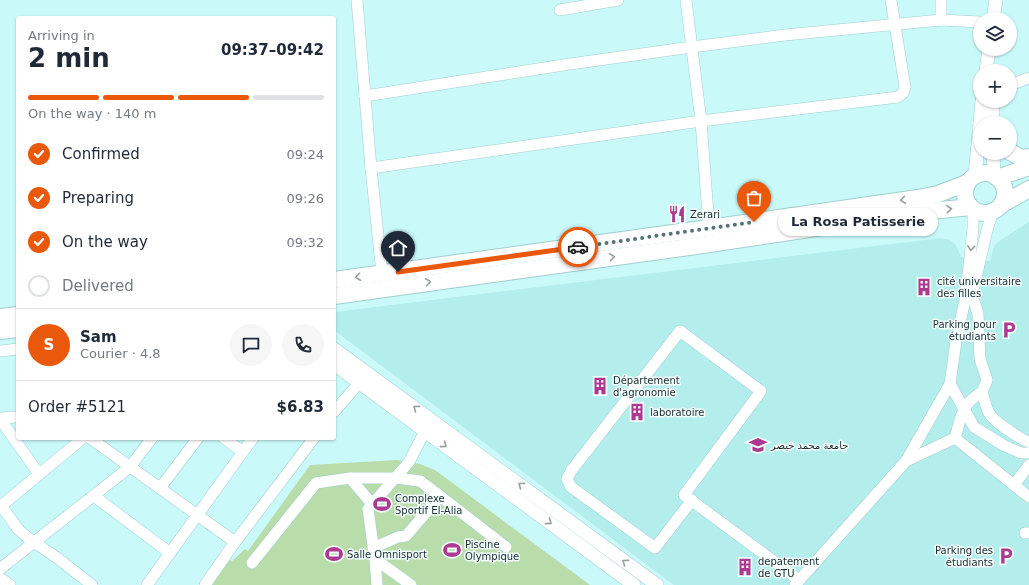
<!DOCTYPE html>
<meta charset="utf-8">
<style>
body{margin:0;font-family:"DejaVu Sans",Vazirmatn,sans-serif;background:#f6f6f7;color:#1f2937;height:100vh;display:flex;flex-direction:column;font-size:15px;white-space:nowrap}
*{box-sizing:border-box;margin:0}
p{font-size:13px;color:#747a83}
.icon{flex:none;width:22px;height:22px;fill:none;stroke:currentColor;stroke-width:2;stroke-linecap:round;stroke-linejoin:round}
.map{position:relative;flex:1;overflow:hidden}
.side{position:absolute;left:16px;top:16px;width:320px;height:424px;display:flex;flex-direction:column;background:#fff;border-radius:4px;box-shadow:0 1px 3px #0004}
.side>*{flex:none}
.tools{position:absolute;left:973px;top:12px;display:grid;gap:8px}
.tools a{display:grid;place-items:center;width:44px;height:44px;border-radius:50%;background:#fff;box-shadow:0 1px 3px #0004;font-size:20px}
.pin{position:absolute;display:grid;place-items:center;width:34px;height:34px;color:#fff;margin:-41px -17px;border-radius:50% 50% 50% 0;rotate:-45deg;box-shadow:0 0 4px #0007}
.pin .icon{rotate:45deg}
.courier{position:absolute;display:grid;place-items:center;width:40px;height:40px;margin:-20px;border:3px solid #ea580c;border-radius:50%;background:#fff;color:#222;box-shadow:0 1px 5px #0007}
.bubble{position:absolute;height:28px;border-radius:14px;background:#fff;box-shadow:0 1px 3px #0004;font-size:13px;font-weight:700;line-height:28px;text-align:center}
.headline em{font-style:normal;font-weight:700}
.headline div{display:flex;flex-direction:column-reverse}
.headline{display:flex;align-items:center;justify-content:space-between;height:68px;padding:0 12px}
h1{font-size:26px;font-weight:700;line-height:30px}
.bar{display:grid;grid-template-columns:repeat(4,1fr);gap:6px 4px;align-content:center;height:48px;padding:0 12px}
.bar i{height:5px;border-radius:3px;background:#e0e1e3}
.bar .selected{background:#ea580c}
.bar p{grid-column:span 4}
.line{display:flex;align-items:center;gap:10px;padding:0 12px;border-top:1px solid #e0e1e3}
.line div{flex:1}
.round{display:grid;place-items:center;flex:none;width:42px;height:42px;border-radius:21px;background:#f6f6f7}
ol{padding:0 12px;list-style:none}
li{display:flex;align-items:center;gap:12px;height:44px}
li p{margin-inline-start:auto}
li .icon{padding:4px;border-radius:50%;background:#ea580c;color:#fff;stroke-width:4}
li:last-child{color:#747a83}
li i{width:22px;height:22px;border:2px solid #e0e1e3;border-radius:50%}
.map>svg:first-child{display:block}
</style>
<div class="map">
<svg width="1029" height="585" viewBox="0 0 1029 585">
<rect width="100%" height="100%" fill="#c9faf9"/>
<!-- built -->
<polygon fill="#b3edec" points="1029,222 1029,585 674,585 334,330 334,312 941,238 950,240 956,245 961,257 990,261 994,246 999,241"/>
<!-- green -->
<polygon fill="#b8ddab" points="397,460 420,464 435,470 590,585 212,585 230,560 232,561 245,549 248,551 310,465"/>
<g fill="none" stroke-linecap="round" stroke-linejoin="round">
<!-- minor casing -->
<g stroke="#9fcfce" stroke-width="12">
<g id="minor">
<polyline points="357,0 371,168 382,274"/>
<polyline points="686,0 701,121 709,228"/>
<polyline points="941,0 941,20"/>
<polyline points="560,10 618,0"/>
<polyline points="1010,85 1029,78"/>
<polyline points="365,96 570,64 692,47 785,35 941,20 980,22"/>
<polyline points="371,168 701,121 898,97 903,93 905,87 891,0"/>
<path d="M993 211 987 230 972 295 978 314 980 359 987 380 982 392C962 403 961 417 955 438L1029 497"/>
<polyline points="0,351 18,349"/>
<polyline points="950,384 974,427 1003,445 1021,453 1029,453"/>
<path d="M982 392C984 399 986 407 989 413 993 421 1020 439 1029 442"/>
<polyline points="334,412 359,383"/>
<polyline points="0,418 18,417"/>
<polyline points="0,419 39,474"/>
<polyline points="90,438 235,542"/>
<polyline points="224,438 243,452"/>
<polyline points="906,461 955,438"/>
<polyline points="1014,485 1029,465"/>
<polyline points="160,488 198,438"/>
<polyline points="94,496 170,553"/>
<polyline points="440,496 506,547"/>
<polyline points="692,500 655,548 571,487 567,479 571,471 680,331 761,391 684,495 799,580"/>
<polyline points="0,504 18,529 28,538 56,557 92,585"/>
<polyline points="372,504 350,478 396,478 420,481 440,496 406,536 398,537 373,548"/>
<polyline points="0,507 83,438"/>
<polyline points="1025,533 1029,533"/>
<polyline points="375,559 377,585"/>
<polyline points="252,563 316,483 350,478"/>
<polyline points="0,569 130,467 152,438"/>
<polyline points="0,578 10,585"/>
<polyline points="147,585 253,438"/>
<polyline points="205,585 235,542 314,438"/>
<polyline points="411,585 375,559 368,509 409,462 425,431"/>
<polyline points="795,585 906,461 950,384 956,341 965,300 970,258 973,228 973,210"/>
</g>
</g>
<!-- major casing -->
<g stroke="#9fcfce" stroke-width="14">
<g id="major">
<polyline points="993,19 996,0"/>
<polyline points="986,71 989,49"/>
<polyline points="980,123 982,101"/>
<polyline points="992,123 993,101"/>
<polyline points="993,153 994,176"/>
<polyline points="975,176 980,123"/>
<polyline points="334,349 657,585"/>
<polyline points="334,364 634,585"/>
</g>
</g>
<!-- highway casing -->
<g stroke="#9fcfce" stroke-width="18">
<g id="highway">
<polyline points="1010,152 1022,158 1029,157"/>
<circle cx="985" cy="193" r="20"/>
<polyline points="997,178 1029,167"/>
<polyline points="1001,205 1029,189"/>
<polyline points="334,280 709,228 918,198 938,194 967,183"/>
<polyline points="334,296 689,247 930,211 971,207"/>
<polyline points="0,317 18,315"/>
<polyline points="0,331 18,329"/>
</g>
</g>
<!-- minor -->
<use href="#minor" stroke="#fff" stroke-width="11"/>
<!-- major -->
<use href="#major" stroke="#fff" stroke-width="13"/>
<!-- highway -->
<use href="#highway" stroke="#fff" stroke-width="16"/>
</g>
<!-- one-way arrows -->
<defs><path id="oneway-chevron" d="M-2-3.5L2.5 0L-2 3.5" fill="none" stroke-width="1.6" stroke-linecap="round" stroke-linejoin="round"/></defs>
<g stroke="#97a0a0">
<use href="#oneway-chevron" transform="translate(903 200) rotate(172)"/>
<use href="#oneway-chevron" transform="translate(949 209) rotate(-5)"/>
<use href="#oneway-chevron" transform="translate(971 248) rotate(96)"/>
<use href="#oneway-chevron" transform="translate(612 257) rotate(-8)"/>
<use href="#oneway-chevron" transform="translate(358 277) rotate(173)"/>
<use href="#oneway-chevron" transform="translate(428 282) rotate(-8)"/>
<use href="#oneway-chevron" transform="translate(416 408) rotate(-144)"/>
<use href="#oneway-chevron" transform="translate(444 445) rotate(37)"/>
<use href="#oneway-chevron" transform="translate(521 485) rotate(-144)"/>
<use href="#oneway-chevron" transform="translate(549 522) rotate(36)"/>
<use href="#oneway-chevron" transform="translate(625 562) rotate(-144)"/>
</g>
<g fill="none" stroke-linecap="round" stroke-linejoin="round">
<!-- done -->
<polyline stroke="#567373" stroke-width="4" stroke-dasharray="0 7.2" points="578,247 754,222"/>
<!-- route -->
<polyline stroke="#ea580c" stroke-width="5" points="398,272 578,247"/>
</g>
<!-- icons -->
<defs>
<g id="restaurant-bare" transform="scale(1.38)"><path d="M-5-6h1v4h1v-4h1v4h1v-4h1v5L-1.5 .5V6h-2V.5L-5-1ZM5-6V6H3V1.5H1.5Q1.5-4 5-6Z" fill="#ae3990" stroke="#f5fefe" stroke-width="2.5" paint-order="stroke"/></g>
<g id="building-bare" transform="scale(1.38)"><path d="M-4-6H4V6H1V3H-1V6H-4ZM-2.5-4.3h1.7v1.8h-1.7ZM.8-4.3h1.7v1.8H.8ZM-2.5-1h1.7V.8h-1.7ZM.8-1h1.7V.8H.8Z" fill="#ae3990" stroke="#f5fefe" stroke-width="2.5" paint-order="stroke"/></g>
<g id="parking-bare" transform="scale(1.38)"><path d="M-3.5-5.5H1a3.5 3.5 0 0 1 0 7H-1V5.5H-3.5ZM-1-3.4V-.6H.8a1.4 1.4 0 0 0 0-2.8Z" fill="#ae3990" stroke="#f5fefe" stroke-width="2.5" paint-order="stroke"/></g>
<g id="university-bare" transform="scale(1.38)"><path d="M0-5L7-2L0 1L-7-2ZM-4 1L0 2.5L4 1V4Q0 6-4 4Z" fill="#ae3990" stroke="#f5fefe" stroke-width="2.5" paint-order="stroke"/></g>
<g id="stadium-bare" transform="scale(1.38)"><path d="M0-5a6.5 5 0 1 0 0 10a6.5 5 0 1 0 0-10ZM-3.5-1.8h7v3.6h-7Z" fill="#ae3990" stroke="#f5fefe" stroke-width="2.5" paint-order="stroke"/></g>
</defs>
<g fill-rule="evenodd">
<use href="#restaurant-bare" x="677" y="214"/>
<use href="#building-bare" x="924" y="287"/>
<use href="#parking-bare" x="1009" y="330"/>
<use href="#building-bare" x="600" y="386"/>
<use href="#building-bare" x="637" y="412"/>
<use href="#university-bare" x="758" y="445"/>
<use href="#stadium-bare" x="382" y="504"/>
<use href="#stadium-bare" x="452" y="550"/>
<use href="#stadium-bare" x="334" y="554"/>
<use href="#parking-bare" x="1006" y="556"/>
<use href="#building-bare" x="745" y="567"/>
</g>
<g text-anchor="middle" stroke-width="3" stroke-linejoin="round" paint-order="stroke">
<!-- poi labels -->
<g font-size="10" fill="#182b2b" stroke="#f5fefe" text-anchor="start">
<text x="690" y="218">Zerari</text>
<text x="937" y="285">cité universitaire<tspan x="937" dy="12">des filles</tspan></text>
<text x="996" y="328" text-anchor="end">Parking pour<tspan x="996" dy="12">étudiants</tspan></text>
<text x="613" y="384">Département<tspan x="613" dy="12">d'agronomie</tspan></text>
<text x="650" y="416">laboratoire</text>
<text x="771" y="449">جامعة محمد خيضر</text>
<text x="395" y="502">Complexe<tspan x="395" dy="12">Sportif El-Alia</tspan></text>
<text x="465" y="548">Piscine<tspan x="465" dy="12">Olympique</tspan></text>
<text x="993" y="554" text-anchor="end">Parking des<tspan x="993" dy="12">étudiants</tspan></text>
<text x="347" y="558">Salle Omnisport</text>
<text x="758" y="565">depatement<tspan x="758" dy="12">de GTU</tspan></text>
</g>
</g>
</svg>
<div class="tools">
<a><svg class="icon" aria-label="layers" viewBox="0 0 24 24"><path d="M12 4l9 5-9 5-9-5zM3 14l9 5 9-5"/></svg></a>
<a>+</a>
<a>−</a>
</div>
<div class="pin" style="left:754px;top:222px;background:#ea580c"><svg class="icon" aria-label="bag" viewBox="0 0 24 24"><path d="M5 8h14l-1 12H6zM9 8a3 3 0 0 1 6 0"/></svg></div>
<div class="pin" style="left:398px;top:272px;background:#1f2937"><svg class="icon" aria-label="home" viewBox="0 0 24 24"><path d="M3 11l9-7 9 7M6 9v11h12V9"/></svg></div>
<div class="courier" style="left:578px;top:247px"><svg class="icon" aria-label="car" viewBox="0 0 24 24"><path d="M5 17H2v-5l4-1 3-4h7l3 4 3 1v5h-3M9 17h6M6 11h13"/><circle cx="7" cy="17" r="2"/><circle cx="17" cy="17" r="2"/></svg></div>
<div class="bubble" style="left:778px;top:208px;width:160px">La Rosa Patisserie</div>
<section class="side">
<div class="headline"><div><h1>2 min</h1><p>Arriving in</p></div><em>09:37–09:42</em></div>
<div class="bar"><i class="selected"></i><i class="selected"></i><i class="selected"></i><i></i><p>On the way · 140 m</p></div>
<ol>
<li><svg class="icon" aria-label="check" viewBox="0 0 24 24"><path d="M5 12l5 5 9-10"/></svg>Confirmed<p>09:24</p></li>
<li><svg class="icon" aria-label="check" viewBox="0 0 24 24"><path d="M5 12l5 5 9-10"/></svg>Preparing<p>09:26</p></li>
<li><svg class="icon" aria-label="check" viewBox="0 0 24 24"><path d="M5 12l5 5 9-10"/></svg>On the way<p>09:32</p></li>
<li><i></i>Delivered</li>
</ol>
<div class="line" style="height:72px"><b class="round" style="background:#ea580c;color:#fff">S</b><div><b>Sam</b><p>Courier · 4.8</p></div><a class="round"><svg class="icon" aria-label="chat" viewBox="0 0 24 24"><path d="M4 5h16v11H9l-5 4z"/></svg></a><a class="round"><svg class="icon" aria-label="phone" viewBox="0 0 24 24"><path d="M5 4h4l2 5-3 2q2 4 5 5l2-3 5 2v4C11 20 4 13 5 4z"/></svg></a></div>
<div class="line" style="height:52px"><div>Order #5121</div><b>$6.83</b></div>
</section>
</div>
